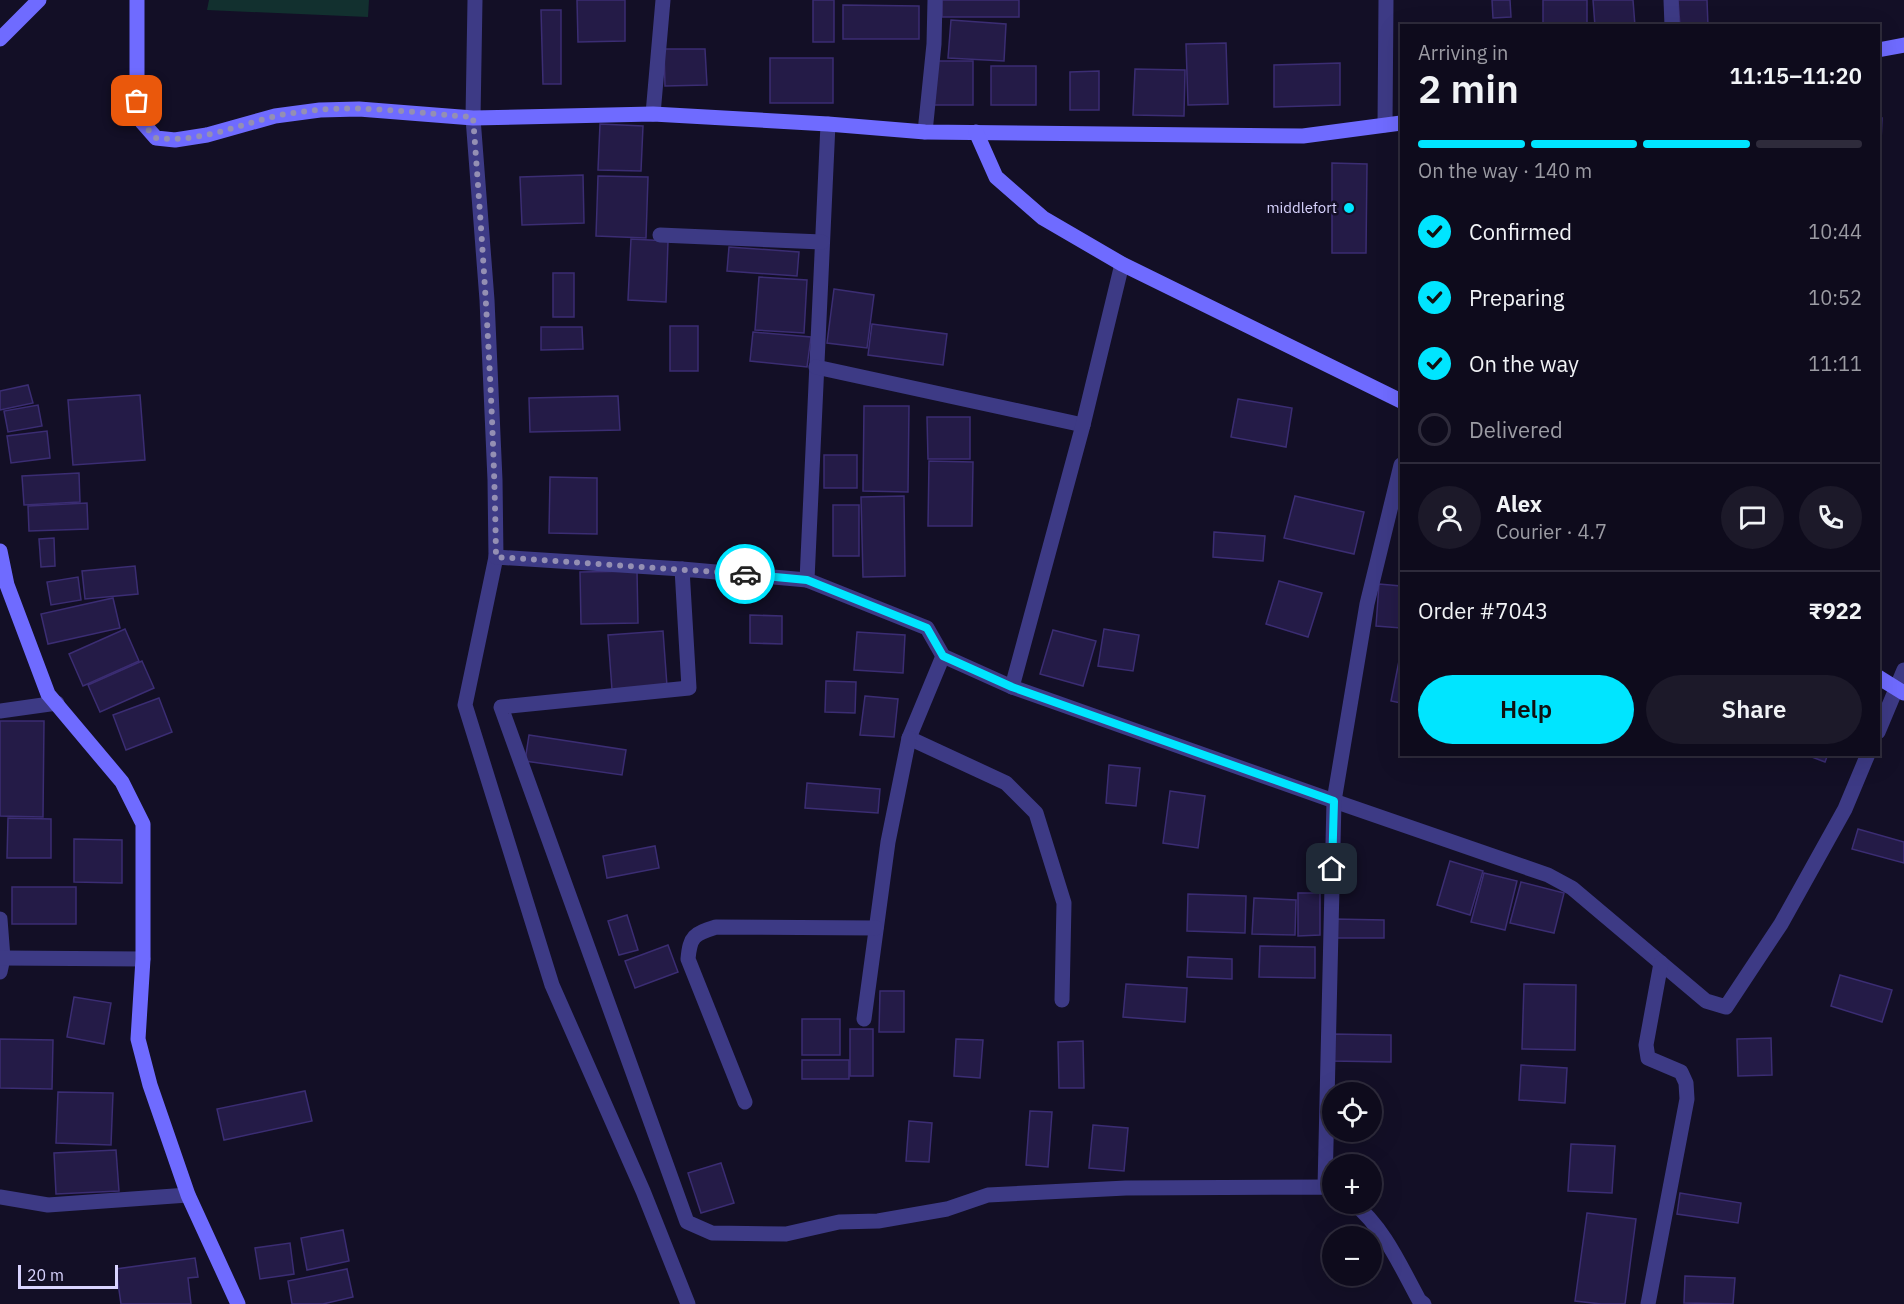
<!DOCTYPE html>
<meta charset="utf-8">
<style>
body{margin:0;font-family:"IBM Plex Sans",sans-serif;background:#1c1929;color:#f1f3f6;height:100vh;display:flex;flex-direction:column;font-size:22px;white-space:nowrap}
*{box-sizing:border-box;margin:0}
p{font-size:20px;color:#9b9ba3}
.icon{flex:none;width:33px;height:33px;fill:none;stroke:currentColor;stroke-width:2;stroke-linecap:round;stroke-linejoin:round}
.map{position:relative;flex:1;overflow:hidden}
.drawer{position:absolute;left:1400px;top:24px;width:480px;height:732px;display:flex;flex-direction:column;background:#0e0b1c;border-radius:0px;box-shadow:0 6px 24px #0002,0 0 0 2px #2e2b3b}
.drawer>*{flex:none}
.tools{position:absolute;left:1322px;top:1082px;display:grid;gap:12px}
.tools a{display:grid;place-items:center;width:60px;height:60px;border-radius:50%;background:#0e0b1c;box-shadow:0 6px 24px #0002,0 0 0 2px #2e2b3b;font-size:30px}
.scale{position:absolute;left:18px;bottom:15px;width:100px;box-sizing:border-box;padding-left:6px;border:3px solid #d9d4ff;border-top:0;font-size:16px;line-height:21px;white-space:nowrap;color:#d9d4ff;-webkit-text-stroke:4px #130f26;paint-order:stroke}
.pin{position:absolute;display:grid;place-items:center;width:51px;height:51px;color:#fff;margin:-26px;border-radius:12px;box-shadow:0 3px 9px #0006}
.courier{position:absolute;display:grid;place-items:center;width:60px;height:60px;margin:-30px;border:4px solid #00e5ff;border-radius:50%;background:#fff;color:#222;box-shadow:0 2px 8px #0007}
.headline em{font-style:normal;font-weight:600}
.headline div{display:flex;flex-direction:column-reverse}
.headline{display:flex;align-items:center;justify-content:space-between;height:102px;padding:0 18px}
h1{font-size:39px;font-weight:600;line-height:45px}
.bar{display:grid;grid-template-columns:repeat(4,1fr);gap:9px 6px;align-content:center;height:72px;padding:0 18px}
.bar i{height:8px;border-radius:4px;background:#2e2b3b}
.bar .current{background:#00e5ff}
.bar p{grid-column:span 4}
.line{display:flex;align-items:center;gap:15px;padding:0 18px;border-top:2px solid #2e2b3b}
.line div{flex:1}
.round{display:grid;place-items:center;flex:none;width:63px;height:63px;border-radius:32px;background:#1c1929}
ol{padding:0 18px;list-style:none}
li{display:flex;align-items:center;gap:18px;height:66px}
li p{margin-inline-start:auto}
li .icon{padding:6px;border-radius:50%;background:#00e5ff;color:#111;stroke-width:4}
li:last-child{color:#9b9ba3}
li i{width:33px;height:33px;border:3px solid #2e2b3b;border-radius:50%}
.primary-button{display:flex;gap:12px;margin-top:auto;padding:12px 18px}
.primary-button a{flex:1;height:69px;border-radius:36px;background:#00e5ff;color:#111;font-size:24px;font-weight:600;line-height:69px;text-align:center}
.primary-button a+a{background:#1c1929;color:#f1f3f6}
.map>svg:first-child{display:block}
</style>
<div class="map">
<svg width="1904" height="1304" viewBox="0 0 1904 1304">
<rect width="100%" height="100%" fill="#130f26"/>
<!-- green -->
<polygon fill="#12302f" points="209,0 369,0 368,17 207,10"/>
<!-- building -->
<g fill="#241b47" stroke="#3b2d73" stroke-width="1.5">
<polygon points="577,0 625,0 625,41 578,42"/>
<rect x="813" y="0" width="21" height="42"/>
<rect x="942" y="0" width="77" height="17"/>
<polygon points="1492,0 1510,0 1511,17 1493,18"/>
<rect x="1543" y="0" width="44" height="26"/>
<polygon points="1593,0 1633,0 1635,26 1595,26"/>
<polygon points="1678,0 1707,0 1708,26 1680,26"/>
<polygon points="843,5 919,6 919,39 843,39"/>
<polygon points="541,10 561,10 561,84 543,84"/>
<polygon points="951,20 1006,24 1004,61 948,58"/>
<polygon points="1226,43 1228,104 1188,105 1186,44"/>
<polygon points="664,49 705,49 707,85 665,86"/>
<rect x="770" y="58" width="63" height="45"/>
<polygon points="933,61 973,61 973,105 934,105"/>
<polygon points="1340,63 1340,105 1274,107 1274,65"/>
<rect x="991" y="66" width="45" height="39"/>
<polygon points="1135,69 1185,70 1184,116 1133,115"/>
<polygon points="1099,71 1099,110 1070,110 1070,72"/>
<polygon points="1878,118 1882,118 1878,214"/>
<polygon points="600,124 643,126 641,171 598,170"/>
<polygon points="1332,163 1367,164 1366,253 1332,253"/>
<polygon points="583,175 584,223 522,225 520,177"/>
<polygon points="598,176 648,177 646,238 596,236"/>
<polygon points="631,239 668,241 666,302 628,300"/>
<polygon points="729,247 799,252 797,276 727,271"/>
<rect x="553" y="273" width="21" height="44"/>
<polygon points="759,277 807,280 804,333 755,330"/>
<polygon points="834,289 874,295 867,348 827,343"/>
<polygon points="872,324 947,334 943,365 868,355"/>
<rect x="670" y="326" width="28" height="45"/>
<polygon points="541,327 582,327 583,349 541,350"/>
<polygon points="753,332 811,337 807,367 750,361"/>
<polygon points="28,385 33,403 0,410 0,391"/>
<polygon points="140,395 145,460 73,465 68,400"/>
<polygon points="618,396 620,430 530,432 529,398"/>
<polygon points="1238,399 1292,408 1286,447 1231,437"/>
<polygon points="38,405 42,426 8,432 4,411"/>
<polygon points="864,406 909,406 908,492 863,491"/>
<polygon points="927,417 970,417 970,459 928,459"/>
<polygon points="47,431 50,458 11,463 7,436"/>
<rect x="824" y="455" width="33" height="33"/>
<polygon points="929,461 973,462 972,526 928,526"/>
<polygon points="79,473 80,502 24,505 22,476"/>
<polygon points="550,477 597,478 597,534 549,533"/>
<polygon points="904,496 905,576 863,577 861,497"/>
<polygon points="1295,496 1364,512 1354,554 1284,538"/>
<polygon points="87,503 88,529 29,531 28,506"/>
<rect x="833" y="505" width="26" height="51"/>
<polygon points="1214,532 1265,536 1263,561 1213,557"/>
<polygon points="54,538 55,566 41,567 39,539"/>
<polygon points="135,566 138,594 85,599 82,571"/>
<polygon points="637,571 638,623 581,624 580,572"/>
<polygon points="78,577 81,600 51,605 47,582"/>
<polygon points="1279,581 1322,593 1308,637 1266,624"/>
<polygon points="1379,584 1401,586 1401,628 1376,626"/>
<polygon points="113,598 120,628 48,644 41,614"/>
<polygon points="750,615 782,616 782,644 750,643"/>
<polygon points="125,629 139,661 83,686 69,654"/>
<polygon points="1104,629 1139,635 1133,671 1098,666"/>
<polygon points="1053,630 1096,641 1083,686 1040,674"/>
<polygon points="663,631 667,686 612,690 608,635"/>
<polygon points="857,632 905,635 903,673 854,670"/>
<polygon points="1401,651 1401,703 1391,701"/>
<polygon points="142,661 154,688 100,712 88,685"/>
<polygon points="826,681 856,682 855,713 825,712"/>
<polygon points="865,696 898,699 894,737 860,735"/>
<polygon points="159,698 172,732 126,750 113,715"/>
<polygon points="0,721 44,721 43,817 0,816"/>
<polygon points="529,735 626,750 622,775 525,761"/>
<polygon points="1804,754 1828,754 1825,762"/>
<polygon points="1109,765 1140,768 1136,806 1106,803"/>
<polygon points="807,783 880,789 878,813 805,808"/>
<polygon points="1170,791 1205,796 1198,848 1163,843"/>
<polygon points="8,818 51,819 51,858 7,858"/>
<polygon points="1858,829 1904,842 1904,863 1852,849"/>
<polygon points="74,839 122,840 122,883 74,882"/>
<polygon points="655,846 659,868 607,878 603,856"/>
<polygon points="1450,861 1483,871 1470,915 1437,905"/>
<polygon points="1484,873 1517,881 1505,930 1471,922"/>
<polygon points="1521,882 1564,893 1554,933 1510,923"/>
<rect x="12" y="887" width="64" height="37"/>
<polygon points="1298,893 1320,893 1320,935 1298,936"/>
<polygon points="1188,894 1246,896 1245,933 1187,931"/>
<polygon points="1254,898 1296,900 1295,935 1252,934"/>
<polygon points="627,915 638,950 619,955 608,921"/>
<polygon points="1334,919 1384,920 1384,938 1333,938"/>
<polygon points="668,945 678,972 635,988 625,961"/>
<polygon points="1260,946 1315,947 1315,978 1259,977"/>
<polygon points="1188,957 1232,959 1232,979 1187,977"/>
<polygon points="1840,975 1892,990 1882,1022 1831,1006"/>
<polygon points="1126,984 1187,988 1185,1022 1123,1017"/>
<polygon points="1524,984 1576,985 1575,1050 1522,1049"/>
<polygon points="880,991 904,991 904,1032 879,1032"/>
<polygon points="74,997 111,1003 104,1044 67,1037"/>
<rect x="802" y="1019" width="38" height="36"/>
<rect x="850" y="1029" width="23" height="47"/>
<polygon points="1332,1034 1391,1035 1391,1062 1331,1061"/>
<polygon points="1771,1038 1772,1075 1738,1076 1737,1039"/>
<polygon points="0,1039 53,1040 52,1089 0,1088"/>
<polygon points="956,1039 983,1040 980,1078 954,1076"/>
<polygon points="1083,1041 1084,1088 1059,1088 1058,1042"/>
<rect x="802" y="1060" width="47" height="19"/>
<polygon points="1521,1065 1567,1068 1565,1103 1519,1100"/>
<polygon points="305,1091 312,1121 224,1140 217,1109"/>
<polygon points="58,1092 113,1093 111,1145 56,1143"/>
<polygon points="1030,1111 1052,1112 1048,1167 1026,1165"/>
<polygon points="909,1121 932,1123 929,1162 906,1161"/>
<polygon points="1093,1125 1128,1128 1124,1171 1089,1168"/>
<polygon points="1571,1144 1615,1146 1612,1193 1568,1191"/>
<polygon points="116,1150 119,1191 56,1194 54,1153"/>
<polygon points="721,1163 734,1203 701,1213 688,1173"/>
<polygon points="1680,1193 1741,1203 1738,1223 1677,1214"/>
<polygon points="1587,1213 1636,1219 1625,1304 1601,1304 1575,1301"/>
<polygon points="343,1230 349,1261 307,1270 301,1238"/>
<polygon points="290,1243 294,1274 260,1279 255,1248"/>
<polygon points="195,1258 198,1277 188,1278 191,1304 121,1304 116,1269"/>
<polygon points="347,1269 353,1297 323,1304 292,1304 288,1281"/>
<polygon points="1685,1276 1735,1278 1733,1304 1684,1303"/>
</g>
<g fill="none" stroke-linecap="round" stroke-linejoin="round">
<!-- street -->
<g stroke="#3d3a85" stroke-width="15">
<polyline points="475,0 473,118 487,300 495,480 496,557 465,705 552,985 643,1191 688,1304"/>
<polyline points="1671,0 1672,26"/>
<polyline points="653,114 663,0"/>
<polyline points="828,124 807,580 927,628 943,656 1012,687 1334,801 1548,875 1572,888 1706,1001 1726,1007 1781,924 1845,809 1868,754"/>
<polyline points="1385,125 1386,0"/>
<polyline points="925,132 934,44 935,0"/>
<polyline points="660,235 822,242"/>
<polyline points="816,367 1083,425"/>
<polyline points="496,557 682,569"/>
<polyline points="807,580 682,569 689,688 501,707 687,1222 712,1233 786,1234 839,1222 878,1221 947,1209 988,1195 1126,1188 1325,1187 1332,1191"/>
<polyline points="943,656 909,738 1006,783 1036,813 1064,903 1062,1000"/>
<polyline points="1012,687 1083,425 1122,264"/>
<polyline points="0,711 57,703"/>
<polyline points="1878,732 1904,670"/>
<polyline points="0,919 3,958 0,972"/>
<polyline points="3,958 143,959"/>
<polyline points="864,1019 888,842 909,738"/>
<path d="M745 1102 688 959C690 936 694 934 716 927L876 928"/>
<polyline points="1325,1187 1334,801 1367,604 1401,465"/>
<polyline points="0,1197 48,1205 188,1195"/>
<path d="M1353 1203C1383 1226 1401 1267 1419 1300L1424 1304"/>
<polyline points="1648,1304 1687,1099 1686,1083 1681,1072 1648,1058 1646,1045 1661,963"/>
</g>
<!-- secondary -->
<g stroke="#6f6bff" stroke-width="15">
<polyline points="137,0 137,101 142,122 156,138 175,140 207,135 275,116 320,110 359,109 473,118 653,114 828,124 925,132 1303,136 1401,123"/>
<polyline points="0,39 39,0"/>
<polyline points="1878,50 1904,45"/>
<polyline points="976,132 996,177 1043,218 1122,264 1401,401"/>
<polyline points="0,551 7,585 48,694 122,782 143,824 143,959 138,1039 150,1085 188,1195 238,1304"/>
<polyline points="1878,677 1904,693"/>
</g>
</g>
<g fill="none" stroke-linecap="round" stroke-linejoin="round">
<!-- done -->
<path stroke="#948fb3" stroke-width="6" stroke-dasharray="0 10.8" d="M137 101 142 123 156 138C196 143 233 127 272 117 287 113 302 112 317 110 365 105 425 114 473 117 484 264 494 410 496 557L745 574"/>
<!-- route -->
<polyline stroke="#00e5ff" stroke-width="8" points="745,574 807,580 927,628 943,656 1012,687 1334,801 1332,869"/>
</g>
<!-- markers -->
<circle fill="#00e5ff" stroke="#130f26" stroke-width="2" cx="1349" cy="208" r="6"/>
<g text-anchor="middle" stroke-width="5" stroke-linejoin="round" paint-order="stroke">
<!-- poi labels -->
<g font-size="15" fill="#d9d4ff" stroke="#130f26" text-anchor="end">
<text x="1337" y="213">middlefort</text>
</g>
</g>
</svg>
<div class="tools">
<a><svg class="icon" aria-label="locate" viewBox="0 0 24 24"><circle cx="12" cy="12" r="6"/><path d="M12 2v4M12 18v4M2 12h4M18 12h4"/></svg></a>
<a>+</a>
<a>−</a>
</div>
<div class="scale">20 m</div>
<div class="pin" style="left:137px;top:101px;background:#ea580c"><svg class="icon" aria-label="bag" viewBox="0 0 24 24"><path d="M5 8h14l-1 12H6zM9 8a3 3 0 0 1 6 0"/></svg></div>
<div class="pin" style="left:1332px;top:869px;background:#1f2937"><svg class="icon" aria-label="home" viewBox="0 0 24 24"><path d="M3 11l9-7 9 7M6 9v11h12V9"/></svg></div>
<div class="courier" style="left:745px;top:574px"><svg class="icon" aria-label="car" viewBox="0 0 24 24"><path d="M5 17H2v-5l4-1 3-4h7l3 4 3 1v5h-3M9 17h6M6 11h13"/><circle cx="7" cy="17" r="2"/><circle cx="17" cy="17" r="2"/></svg></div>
<section class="drawer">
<div class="headline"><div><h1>2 min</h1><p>Arriving in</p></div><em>11:15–11:20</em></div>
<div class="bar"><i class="current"></i><i class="current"></i><i class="current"></i><i></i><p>On the way · 140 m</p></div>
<ol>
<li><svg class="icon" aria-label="check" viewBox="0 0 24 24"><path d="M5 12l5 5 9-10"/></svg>Confirmed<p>10:44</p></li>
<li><svg class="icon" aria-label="check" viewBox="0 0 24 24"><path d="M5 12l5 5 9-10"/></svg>Preparing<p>10:52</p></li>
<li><svg class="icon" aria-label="check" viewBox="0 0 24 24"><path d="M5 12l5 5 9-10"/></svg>On the way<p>11:11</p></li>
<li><i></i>Delivered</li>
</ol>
<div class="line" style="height:108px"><a class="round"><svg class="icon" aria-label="person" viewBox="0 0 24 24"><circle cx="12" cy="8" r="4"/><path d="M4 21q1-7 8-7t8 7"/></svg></a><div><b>Alex</b><p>Courier · 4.7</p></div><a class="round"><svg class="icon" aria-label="chat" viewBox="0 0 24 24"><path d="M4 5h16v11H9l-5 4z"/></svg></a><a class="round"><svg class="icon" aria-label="phone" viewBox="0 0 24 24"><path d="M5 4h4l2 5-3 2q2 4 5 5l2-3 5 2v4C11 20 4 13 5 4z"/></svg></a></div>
<div class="line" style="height:78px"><div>Order #7043</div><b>₹922</b></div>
<div class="primary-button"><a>Help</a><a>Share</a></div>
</section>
</div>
